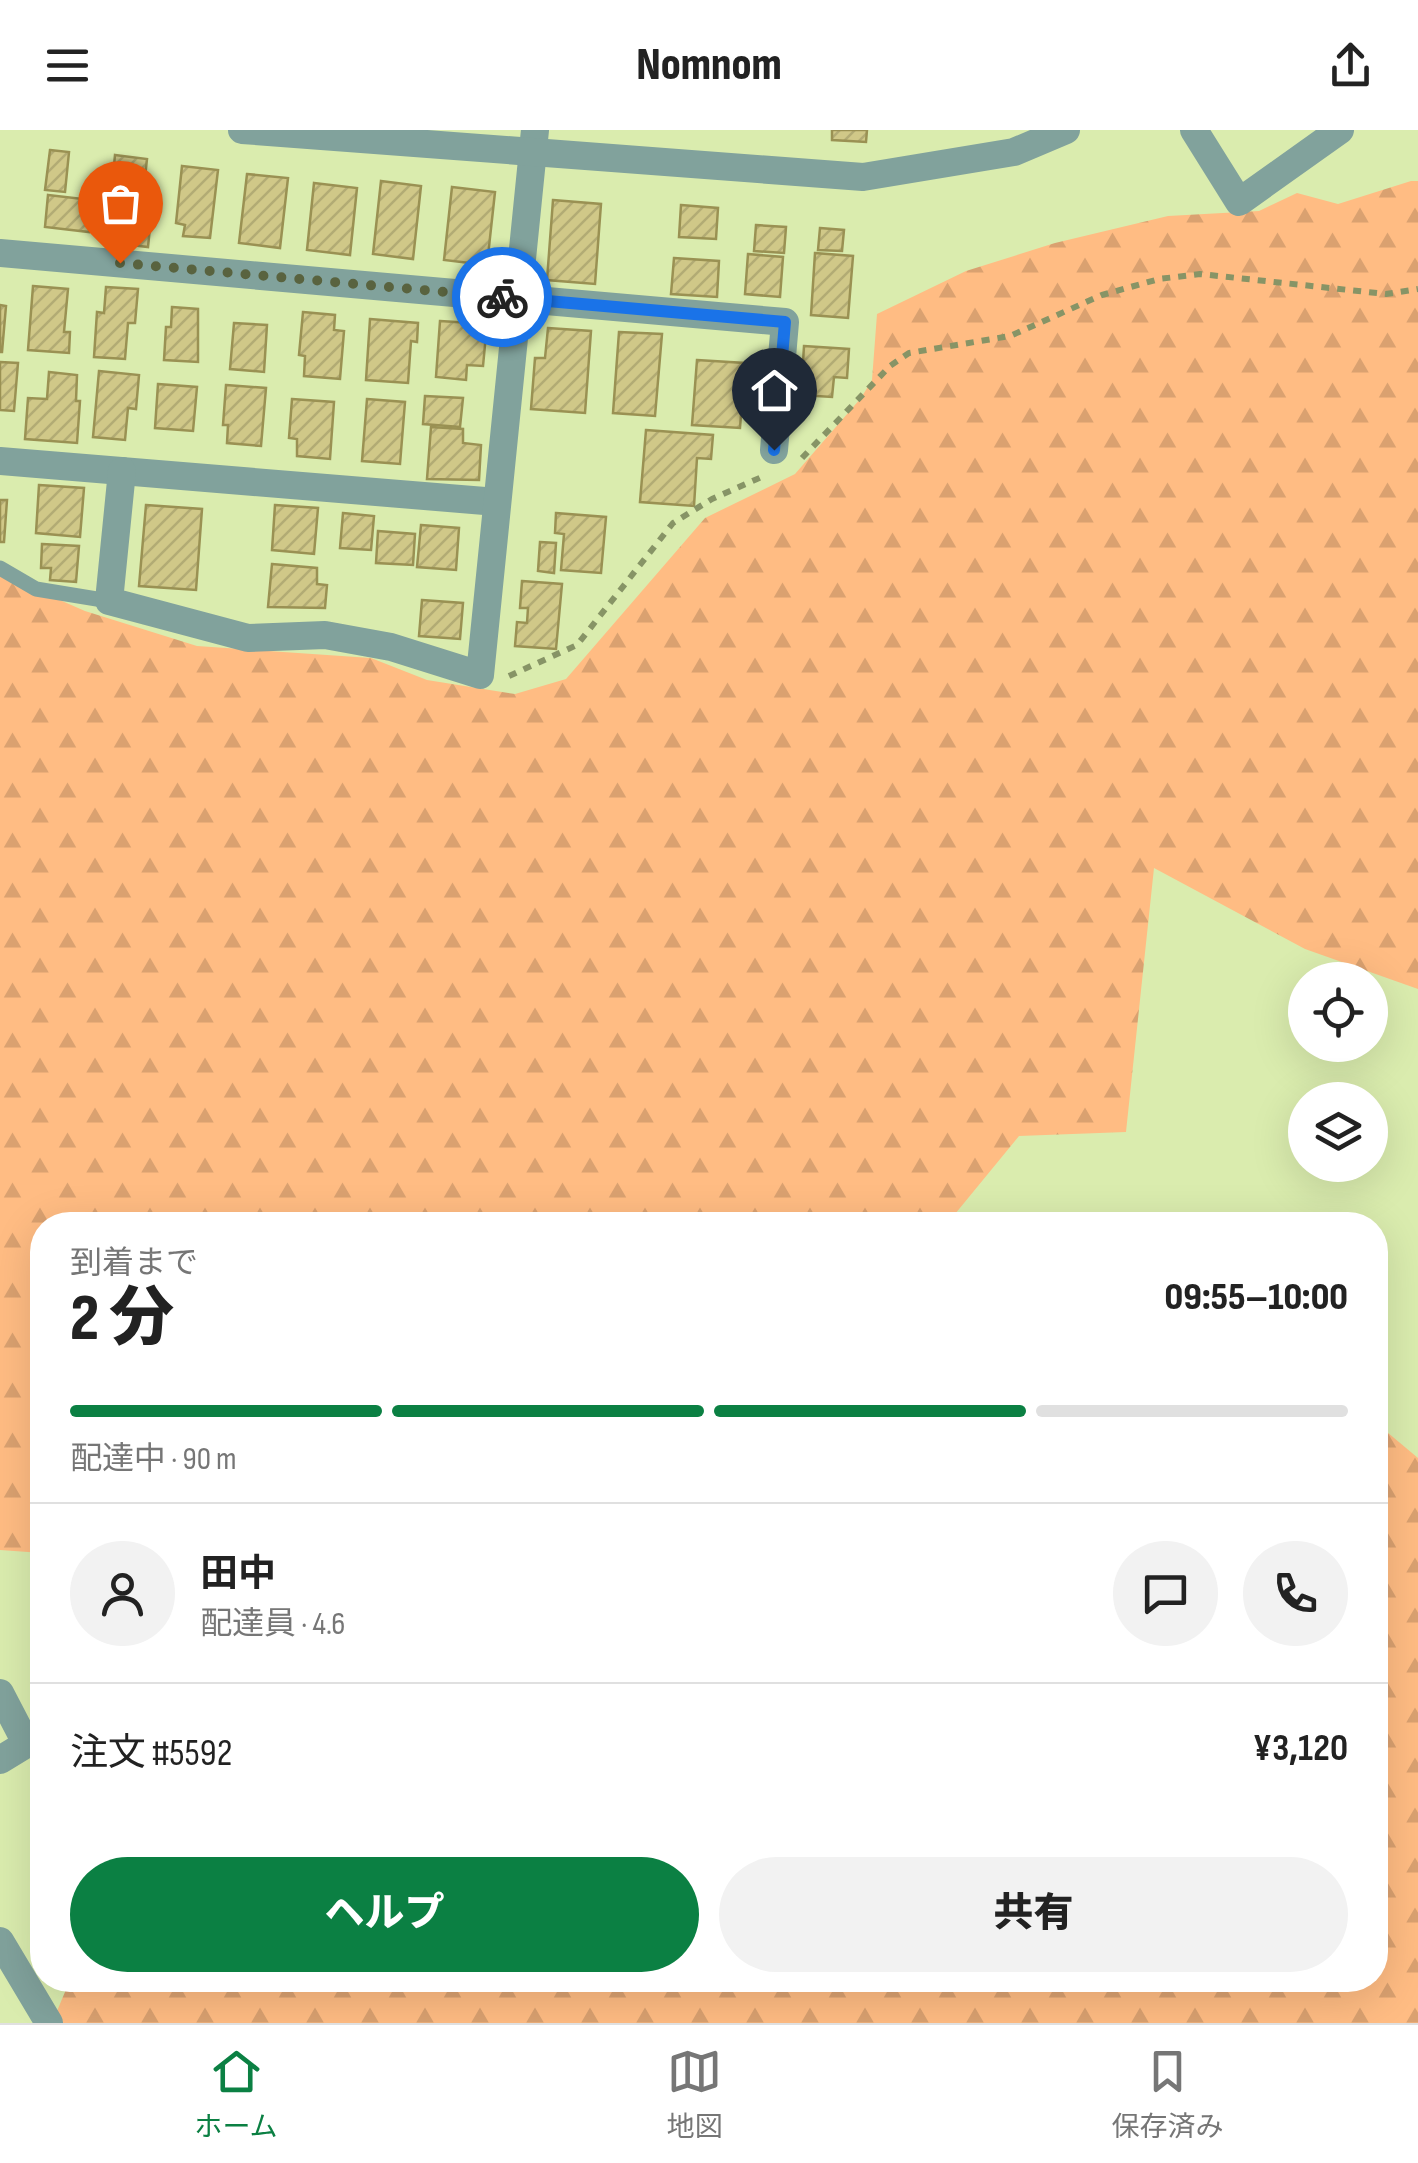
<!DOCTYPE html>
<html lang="ja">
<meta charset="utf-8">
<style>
body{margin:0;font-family:"Sofia Sans Condensed","Noto Sans JP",sans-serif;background:#f2f2f2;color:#222;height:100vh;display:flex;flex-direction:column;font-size:38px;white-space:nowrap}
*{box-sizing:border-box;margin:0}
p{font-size:32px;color:#767676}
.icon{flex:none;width:55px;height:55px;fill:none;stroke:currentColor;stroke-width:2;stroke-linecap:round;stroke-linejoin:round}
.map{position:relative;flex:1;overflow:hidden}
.side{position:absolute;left:30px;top:1082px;width:1358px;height:780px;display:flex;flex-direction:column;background:#fff;border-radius:40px;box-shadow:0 10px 40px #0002}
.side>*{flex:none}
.fabs{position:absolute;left:1288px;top:832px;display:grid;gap:20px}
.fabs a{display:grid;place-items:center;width:100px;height:100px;border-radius:50%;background:#fff;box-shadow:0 10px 40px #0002;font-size:50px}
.pin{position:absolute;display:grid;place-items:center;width:85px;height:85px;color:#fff;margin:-102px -42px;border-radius:50% 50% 50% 0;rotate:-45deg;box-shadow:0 0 10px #0007}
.pin .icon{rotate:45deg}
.courier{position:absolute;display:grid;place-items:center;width:100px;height:100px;margin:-50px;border:8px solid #1a73e8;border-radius:50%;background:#fff;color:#222;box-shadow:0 2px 12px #0007}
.overview em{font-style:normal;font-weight:800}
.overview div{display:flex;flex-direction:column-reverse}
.overview{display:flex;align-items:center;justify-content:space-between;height:170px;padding:0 40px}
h1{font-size:65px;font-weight:800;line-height:75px}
.bar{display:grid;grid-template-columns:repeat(4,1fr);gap:15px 10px;align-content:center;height:120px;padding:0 40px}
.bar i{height:12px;border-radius:8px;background:#e0e0e0}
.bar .selected{background:#0b8043}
.bar p{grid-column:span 4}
.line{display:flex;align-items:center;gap:25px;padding:0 40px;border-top:2px solid #e0e0e0}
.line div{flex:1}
.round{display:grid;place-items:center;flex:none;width:105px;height:105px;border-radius:52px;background:#f2f2f2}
.action{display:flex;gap:20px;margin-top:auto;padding:20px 40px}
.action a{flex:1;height:115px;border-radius:60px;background:#0b8043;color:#fff;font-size:40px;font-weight:800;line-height:115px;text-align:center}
.action a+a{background:#f2f2f2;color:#222}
header{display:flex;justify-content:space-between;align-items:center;height:130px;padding:0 40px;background:#fff;font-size:45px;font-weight:800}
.tab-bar{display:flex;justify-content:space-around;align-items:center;height:140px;border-top:2px solid #e0e0e0;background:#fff;font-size:28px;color:#767676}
.tab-bar a{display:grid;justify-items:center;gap:5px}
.tab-bar .selected{color:#0b8043}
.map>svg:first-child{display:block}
</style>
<header><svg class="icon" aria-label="menu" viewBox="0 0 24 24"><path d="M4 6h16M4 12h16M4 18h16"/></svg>Nomnom<svg class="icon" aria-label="share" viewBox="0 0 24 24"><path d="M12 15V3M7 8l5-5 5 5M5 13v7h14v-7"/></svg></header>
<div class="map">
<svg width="1418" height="1893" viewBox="0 0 1418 1893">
<defs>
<pattern id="forest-firs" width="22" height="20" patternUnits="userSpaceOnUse" patternTransform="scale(2.5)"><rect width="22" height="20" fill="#ffbc83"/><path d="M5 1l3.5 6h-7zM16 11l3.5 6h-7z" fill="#daa170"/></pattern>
<pattern id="building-hatch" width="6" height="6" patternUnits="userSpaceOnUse" patternTransform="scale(2.5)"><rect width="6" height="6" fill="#d0c888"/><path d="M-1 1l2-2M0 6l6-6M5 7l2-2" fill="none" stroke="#b2ab74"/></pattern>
</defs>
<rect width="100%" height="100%" fill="#daecae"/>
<!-- forest -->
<g fill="url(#forest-firs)">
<polygon points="1411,51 1418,51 1418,859 1305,819 1154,738 1126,1002 1019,1006 946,1095 42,1095 42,1423 0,1420 0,444 85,481 197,516 371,528 427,550 515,564 566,549 705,388 795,344 861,268 872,250 877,184 966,141 1055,113 1168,86 1259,81 1297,63 1338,74"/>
<polygon points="1375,1292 1418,1328 1418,1893 52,1893 70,1850 1375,1850"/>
</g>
<!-- building -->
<g fill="url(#building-hatch)" stroke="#9a9153" stroke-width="2.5">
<polygon points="832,0 867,0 866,12 832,10"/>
<polygon points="50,20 69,22 65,62 45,60"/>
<polygon points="115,25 147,29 144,56 154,58 148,117 106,112 110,75 102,74 106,45 113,46"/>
<polygon points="182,36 218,40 210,108 183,106 185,95 176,93"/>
<polygon points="247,44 288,48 280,118 239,113"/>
<polygon points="381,51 421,56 413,129 373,124"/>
<polygon points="314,53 357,58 350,125 307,120"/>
<polygon points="452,57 495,62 487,135 444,130"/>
<polygon points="48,65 92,70 89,102 45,97"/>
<polygon points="553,70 601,74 595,154 547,150"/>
<polygon points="681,75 718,78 716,109 679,107"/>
<polygon points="756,95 786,97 784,123 754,121"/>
<polygon points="820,98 844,100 842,121 818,120"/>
<polygon points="815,123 853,126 848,188 811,185"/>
<polygon points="748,124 783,127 780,167 745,164"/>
<polygon points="674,128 719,131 717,167 671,164"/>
<polygon points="33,156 68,159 64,202 70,202 69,223 28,220"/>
<polygon points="106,157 138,159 135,193 128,193 125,229 94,227 97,182 104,183"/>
<polygon points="0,175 6,176 2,222 0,222"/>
<polygon points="172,177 198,179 198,232 164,230 166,197 171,197"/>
<polygon points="303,182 335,185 334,200 344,201 340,249 304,246 305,226 299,225"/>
<polygon points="370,189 418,193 417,212 411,211 408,253 366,250"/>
<polygon points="440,191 487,194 483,236 467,235 466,250 436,247"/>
<polygon points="234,193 267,195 264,242 230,239"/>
<polygon points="548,198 591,201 585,283 531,279 535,228 545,228"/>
<polygon points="619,202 662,204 655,286 613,283"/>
<polygon points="804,216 849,219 847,248 834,247 832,267 801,265"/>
<polygon points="697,230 745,233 740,298 692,295"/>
<polygon points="0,232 18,233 14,281 0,280"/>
<polygon points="99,241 139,245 136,279 128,278 125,310 93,307"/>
<polygon points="49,242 77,245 76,271 80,271 77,313 25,309 28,268 47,269"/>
<polygon points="158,254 197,257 193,301 155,298"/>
<polygon points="226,255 266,258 261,316 227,313 228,295 223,295"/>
<polygon points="425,266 463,268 460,297 423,294"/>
<polygon points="292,269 334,272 330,329 297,326 297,309 289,308"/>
<polygon points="367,269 405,272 400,334 362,331"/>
<polygon points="431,297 463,299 463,313 481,315 479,350 427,349"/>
<polygon points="646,300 713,305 711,329 697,328 694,376 640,372"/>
<polygon points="39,355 84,358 80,407 36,403"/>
<polygon points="0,370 7,370 4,412 0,412"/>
<polygon points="146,375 202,379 196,460 139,456"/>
<polygon points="275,375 318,378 314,424 272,420"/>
<polygon points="343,383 374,386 371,420 340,418"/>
<polygon points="556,383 606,387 601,443 561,440 564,404 555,403"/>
<polygon points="421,395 459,398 456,440 417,437"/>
<polygon points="378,401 415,404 413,435 376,433"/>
<polygon points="540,412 556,413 554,443 538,441"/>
<polygon points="42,414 79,416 76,452 50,450 51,438 41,438"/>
<polygon points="272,434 317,438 317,454 327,455 325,478 268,477"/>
<polygon points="522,451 562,454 556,519 515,516 517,492 527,493 528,478 520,478"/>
<polygon points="422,470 463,473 460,509 419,506"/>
</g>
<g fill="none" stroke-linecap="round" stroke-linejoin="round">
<!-- path -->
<g stroke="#879466" stroke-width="6" stroke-dasharray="8 8" stroke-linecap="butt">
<polyline points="802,328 890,236 909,223 1010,206 1102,165 1159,149 1200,144 1386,164 1418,159"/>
<polyline points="509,546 577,515 673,393 712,369 764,346"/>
</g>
<!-- service -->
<polyline stroke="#81a29c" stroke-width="15" points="0,438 36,459 109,471"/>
<!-- minor -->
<g stroke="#81a29c" stroke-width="28">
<polyline points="1194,0 1239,72 1340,0"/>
<polyline points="0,123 785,192 774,320"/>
<polyline points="0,331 497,372"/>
<polyline points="122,341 109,471 248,508 325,505 391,517 480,545 535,0"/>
<polyline points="0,1563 26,1613"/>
<polyline points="0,1630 41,1605"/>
<polyline points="0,1811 49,1893"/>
</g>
<!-- tertiary -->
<polyline stroke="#81a29c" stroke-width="28" points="242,0 863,47 1014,22 1066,0"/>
</g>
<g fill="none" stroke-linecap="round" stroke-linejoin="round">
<!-- done -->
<polyline stroke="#59633f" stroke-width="10" stroke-dasharray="0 18" points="120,133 502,167"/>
<!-- route -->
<polyline stroke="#1a73e8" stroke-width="12" points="502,167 785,192 774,320"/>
</g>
</svg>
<div class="fabs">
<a><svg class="icon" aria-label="locate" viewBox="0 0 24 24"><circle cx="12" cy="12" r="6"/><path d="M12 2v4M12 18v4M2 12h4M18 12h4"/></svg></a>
<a><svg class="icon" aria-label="layers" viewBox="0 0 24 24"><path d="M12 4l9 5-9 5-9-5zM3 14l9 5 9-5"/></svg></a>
</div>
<div class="pin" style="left:120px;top:133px;background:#ea580c"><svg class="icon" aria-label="bag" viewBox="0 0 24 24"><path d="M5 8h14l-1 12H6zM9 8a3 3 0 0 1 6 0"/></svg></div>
<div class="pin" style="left:774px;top:320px;background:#1f2937"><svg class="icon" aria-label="home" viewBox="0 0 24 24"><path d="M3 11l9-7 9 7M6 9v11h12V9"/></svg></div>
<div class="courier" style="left:502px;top:167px"><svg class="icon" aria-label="bike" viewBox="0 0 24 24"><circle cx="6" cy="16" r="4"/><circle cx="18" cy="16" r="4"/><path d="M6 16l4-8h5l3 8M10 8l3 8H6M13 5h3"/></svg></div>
<section class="side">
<div class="overview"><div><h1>2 分</h1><p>到着まで</p></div><em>09:55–10:00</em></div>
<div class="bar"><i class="selected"></i><i class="selected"></i><i class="selected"></i><i></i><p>配達中 · 90 m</p></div>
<div class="line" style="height:180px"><a class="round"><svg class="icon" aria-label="person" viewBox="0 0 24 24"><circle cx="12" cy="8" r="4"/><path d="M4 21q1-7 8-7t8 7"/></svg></a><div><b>田中</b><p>配達員 · 4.6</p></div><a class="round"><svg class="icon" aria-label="chat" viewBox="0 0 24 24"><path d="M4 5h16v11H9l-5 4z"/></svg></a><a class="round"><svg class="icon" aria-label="phone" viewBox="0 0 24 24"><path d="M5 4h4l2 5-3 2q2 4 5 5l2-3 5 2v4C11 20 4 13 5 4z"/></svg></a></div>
<div class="line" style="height:130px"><div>注文 #5592</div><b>¥3,120</b></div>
<div class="action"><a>ヘルプ</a><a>共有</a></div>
</section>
</div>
<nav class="tab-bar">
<a class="selected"><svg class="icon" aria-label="home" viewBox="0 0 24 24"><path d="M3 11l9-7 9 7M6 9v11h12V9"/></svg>ホーム</a>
<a><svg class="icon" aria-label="map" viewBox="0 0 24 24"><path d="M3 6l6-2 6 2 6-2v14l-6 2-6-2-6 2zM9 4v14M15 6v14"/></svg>地図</a>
<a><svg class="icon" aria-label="saved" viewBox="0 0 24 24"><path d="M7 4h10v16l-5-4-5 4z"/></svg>保存済み</a>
</nav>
